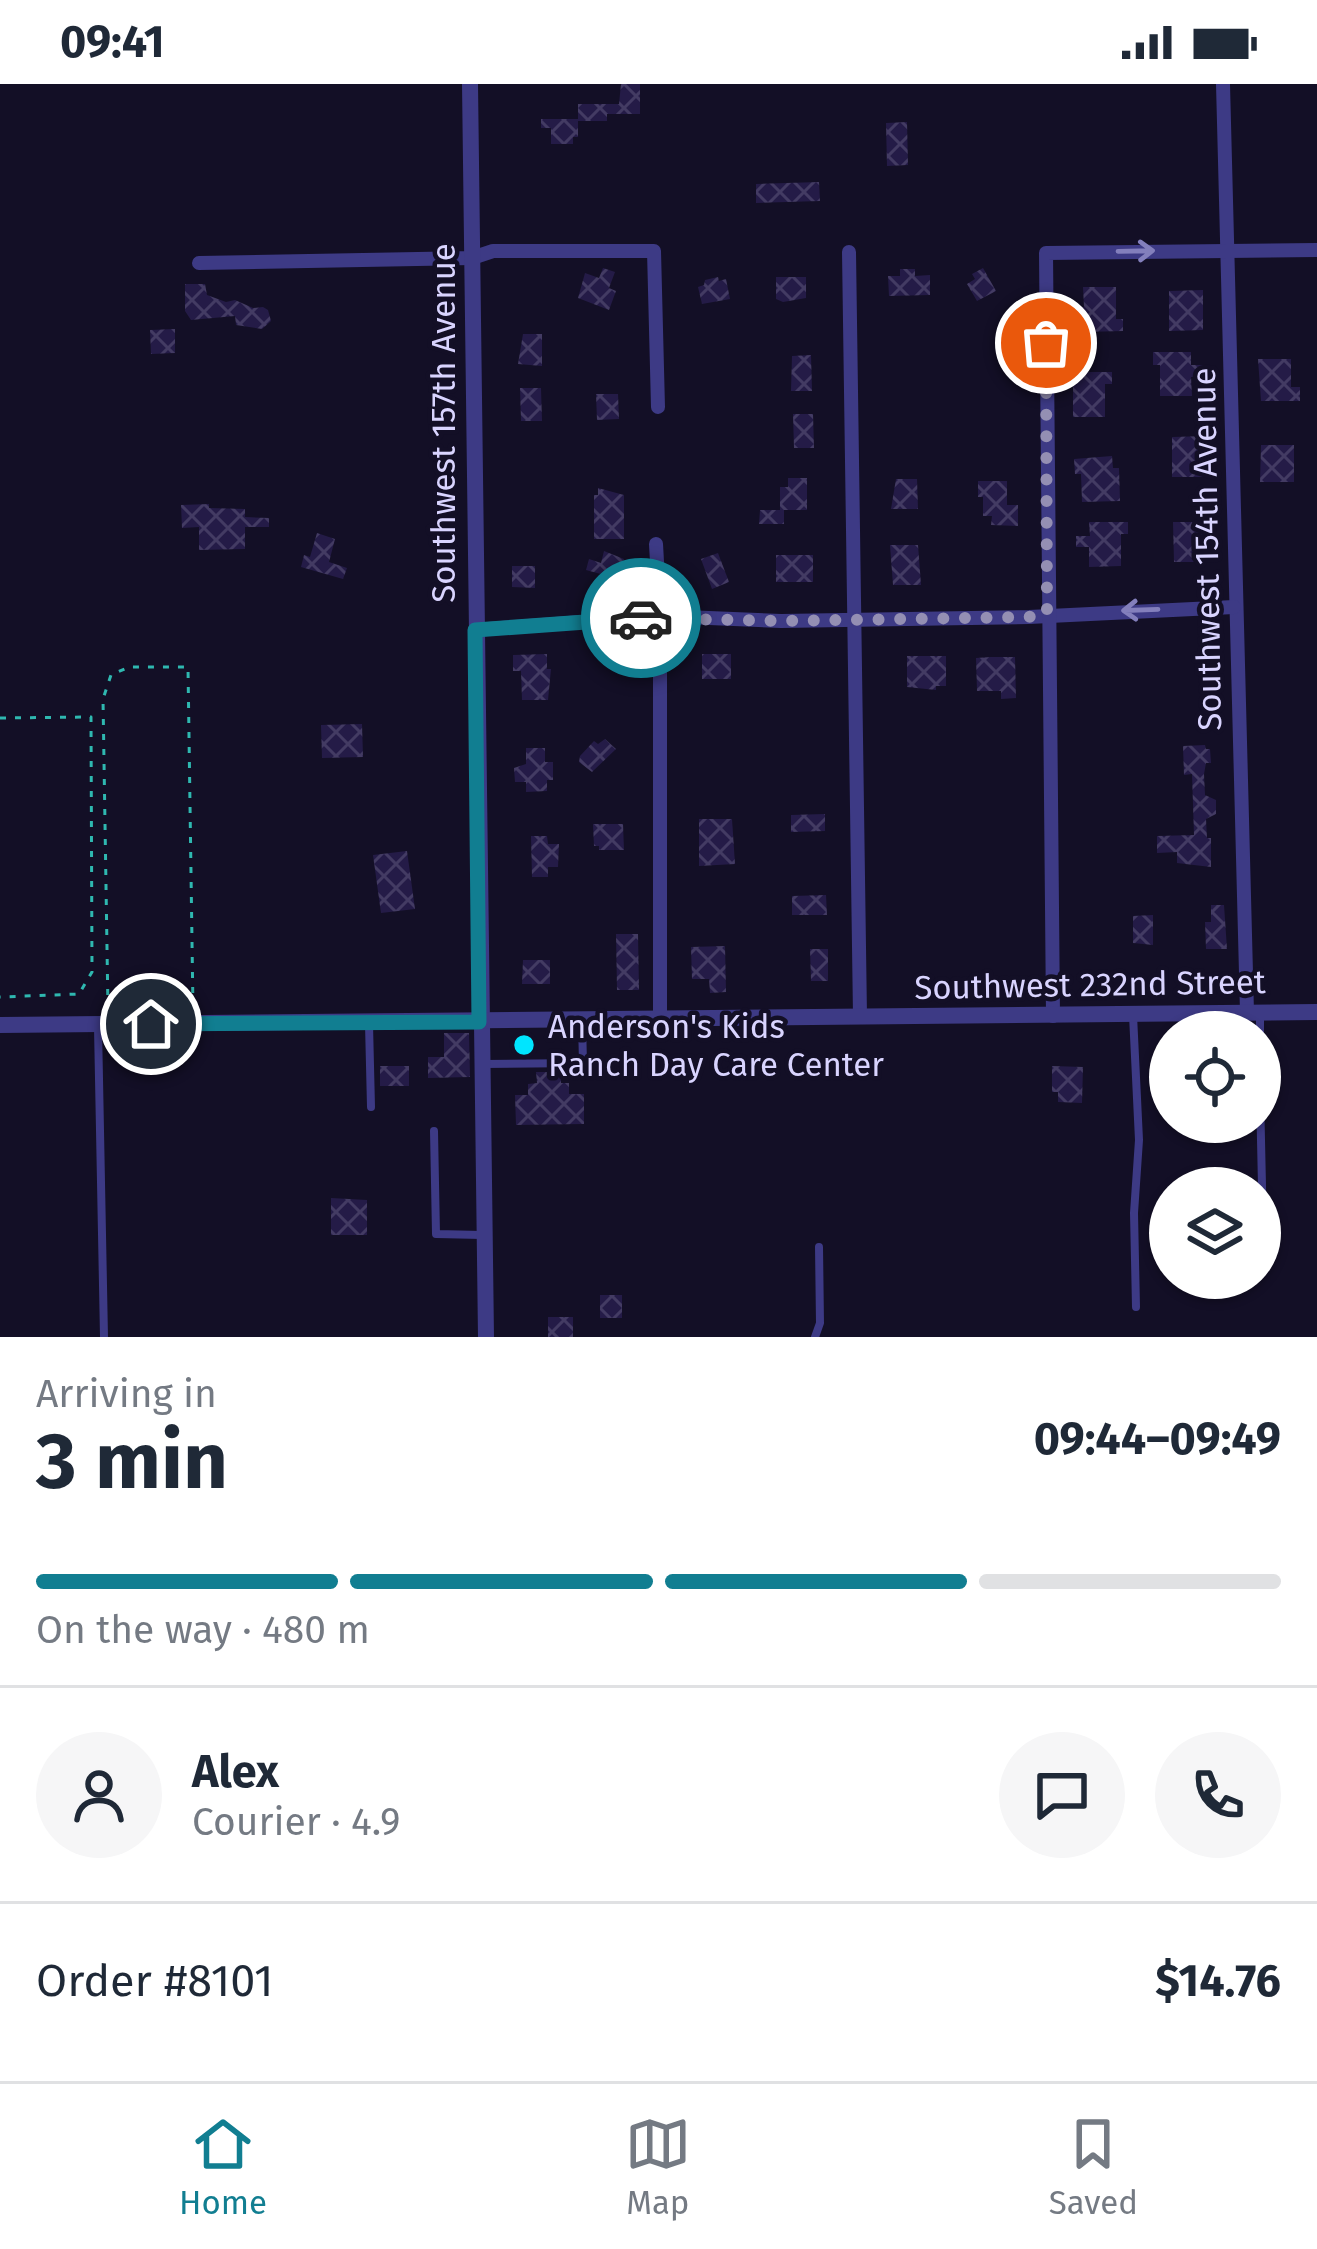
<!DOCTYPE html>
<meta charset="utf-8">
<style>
body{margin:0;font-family:"Fira Sans",sans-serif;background:#f6f6f7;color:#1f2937;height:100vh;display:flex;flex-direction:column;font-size:45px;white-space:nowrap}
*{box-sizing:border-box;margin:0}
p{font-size:39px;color:#747a83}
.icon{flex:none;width:66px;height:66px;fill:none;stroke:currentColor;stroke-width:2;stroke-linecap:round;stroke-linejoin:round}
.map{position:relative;height:1253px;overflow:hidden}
.details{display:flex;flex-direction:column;background:#fff;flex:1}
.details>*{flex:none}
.buttons{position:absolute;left:1149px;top:927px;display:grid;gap:24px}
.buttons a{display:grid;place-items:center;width:132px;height:132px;border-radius:50%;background:#fff;box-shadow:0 3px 9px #0004;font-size:60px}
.pin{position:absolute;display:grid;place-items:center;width:102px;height:102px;color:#fff;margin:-51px;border:6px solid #fff;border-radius:50%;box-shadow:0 3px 12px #0007}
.courier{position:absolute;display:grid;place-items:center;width:120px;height:120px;margin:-60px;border:9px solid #117e91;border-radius:50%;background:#fff;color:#222;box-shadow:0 3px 15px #0007}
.overview em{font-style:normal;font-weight:700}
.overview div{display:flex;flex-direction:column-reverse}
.overview{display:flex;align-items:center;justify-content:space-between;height:204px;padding:0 36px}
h1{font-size:78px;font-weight:700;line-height:90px}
.bar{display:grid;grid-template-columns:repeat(4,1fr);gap:18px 12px;align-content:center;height:144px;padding:0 36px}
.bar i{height:15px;border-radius:9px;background:#e0e1e3}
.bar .active{background:#117e91}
.bar p{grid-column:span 4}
.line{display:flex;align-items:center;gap:30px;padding:0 36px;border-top:3px solid #e0e1e3}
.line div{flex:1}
.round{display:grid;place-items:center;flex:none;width:126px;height:126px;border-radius:63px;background:#f6f6f7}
.status{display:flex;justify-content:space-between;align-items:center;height:84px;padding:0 60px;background:#fff;direction:ltr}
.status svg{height:33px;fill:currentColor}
.tabs{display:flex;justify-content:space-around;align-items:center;height:168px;border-top:3px solid #e0e1e3;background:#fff;font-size:33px;color:#747a83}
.tabs a{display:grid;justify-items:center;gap:6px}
.tabs .active{color:#117e91}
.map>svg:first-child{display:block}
</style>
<div class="status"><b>09:41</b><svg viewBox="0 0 49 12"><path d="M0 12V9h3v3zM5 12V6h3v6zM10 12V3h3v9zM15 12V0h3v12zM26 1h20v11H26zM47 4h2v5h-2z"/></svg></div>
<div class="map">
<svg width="1317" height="1253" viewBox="0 0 1317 1253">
<defs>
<pattern id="building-cross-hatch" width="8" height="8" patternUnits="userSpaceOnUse" patternTransform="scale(3)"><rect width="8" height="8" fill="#241b47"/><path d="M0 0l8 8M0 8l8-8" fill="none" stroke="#433b63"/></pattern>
</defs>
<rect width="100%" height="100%" fill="#130f26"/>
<!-- building -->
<g fill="url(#building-cross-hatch)">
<polygon points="621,0 640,0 640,30 607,30 607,37 578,37 578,20 619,20"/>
<polygon points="541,35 578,35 578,53 573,53 573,60 551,60 551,44 541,44"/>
<polygon points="907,38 908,81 887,82 886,39"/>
<polygon points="819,98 820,117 756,119 756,100"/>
<polygon points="603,184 615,188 609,204 616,207 609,226 578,214 585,189 599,194"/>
<polygon points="983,184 996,207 977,217 967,200 975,195 972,190"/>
<polygon points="900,185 915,185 915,192 930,191 930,211 889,212 888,192 900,192"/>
<polygon points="718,193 719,197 726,195 730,215 702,220 698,203 704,201 705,196"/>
<polygon points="776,193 806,193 806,214 783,218 776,215"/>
<polygon points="185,200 205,200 207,211 226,218 235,216 253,224 263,223 268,226 271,237 262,245 236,241 235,232 191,236 185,227"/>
<polygon points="1083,203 1116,203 1116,235 1123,235 1123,247 1085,248 1085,234 1072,234 1072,223 1084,223"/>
<polygon points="1203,206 1203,246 1169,247 1169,207"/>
<polygon points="175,245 175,269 151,270 150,246"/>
<polygon points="523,250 542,250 542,282 518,280"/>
<polygon points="1153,268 1191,268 1191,281 1204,281 1205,292 1191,293 1192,312 1160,312 1160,281 1153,281"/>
<polygon points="811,271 812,307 791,307 792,272"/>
<polygon points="1258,275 1291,275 1291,303 1300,303 1300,317 1261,317"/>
<polygon points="1073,288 1112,288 1112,300 1105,300 1105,333 1073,333"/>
<polygon points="520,304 541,304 542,337 521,337"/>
<polygon points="596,310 618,310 619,335 597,336"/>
<polygon points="793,330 813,330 814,364 794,364"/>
<polygon points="1206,352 1206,393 1172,393 1172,353"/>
<polygon points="1261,361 1294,361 1294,398 1260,398"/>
<polygon points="1112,372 1113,384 1119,384 1120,417 1082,418 1081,390 1075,390 1074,375"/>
<polygon points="788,394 807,394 807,426 784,426 784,440 759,440 760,426 780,426 780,403 788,403"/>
<polygon points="896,395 917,395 918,425 891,425"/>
<polygon points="978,397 1007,397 1007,421 1018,421 1018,442 991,441 992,432 983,432 983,413 978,413"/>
<polygon points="598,404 624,411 624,455 594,455 594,411 598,411"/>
<polygon points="209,420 209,424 245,425 245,433 269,434 269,443 245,443 245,465 199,466 199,443 182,444 181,421"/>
<polygon points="1089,438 1128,438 1128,450 1121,450 1121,482 1089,483 1089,463 1076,463 1076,452 1090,452"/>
<polygon points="1173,438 1207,438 1208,478 1174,478"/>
<polygon points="317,449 335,455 329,478 347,484 343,495 301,483 304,471 310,473"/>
<polygon points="890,461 918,461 921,501 893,501"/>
<polygon points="604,467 624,475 619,495 586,486 589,475 601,479"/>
<polygon points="718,469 729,498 712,505 701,475"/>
<rect x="776" y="471" width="37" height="27"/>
<polygon points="512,482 535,482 535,504 512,503"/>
<polygon points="547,570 547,585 551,585 548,616 522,616 521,587 513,587 513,571"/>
<rect x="702" y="570" width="29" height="25"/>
<polygon points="907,572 946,572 946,602 936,602 936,606 907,603"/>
<polygon points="991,573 1015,573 1016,614 1001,615 1001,607 977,607 976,574"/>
<polygon points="362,640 363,673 322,674 321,641"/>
<polygon points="605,655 616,665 592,688 579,678 580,672 594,657 598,660"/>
<polygon points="1205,661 1206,665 1210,665 1211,679 1206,679 1204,690 1205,711 1216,716 1216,730 1206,735 1207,754 1211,754 1211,783 1177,779 1177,768 1157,769 1157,752 1194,751 1192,690 1184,691 1183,662"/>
<polygon points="526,664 545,664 545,678 553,678 553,696 547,696 547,707 526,708 526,698 515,698 514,684 526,680"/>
<polygon points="825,730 825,747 791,748 791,731"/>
<polygon points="699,735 732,735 735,780 699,782"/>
<polygon points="593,740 623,740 624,766 599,766 599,762 594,762"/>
<polygon points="531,752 547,752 548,760 559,760 558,783 548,783 548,793 532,793"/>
<polygon points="407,767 415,825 381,829 373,771"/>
<polygon points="826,811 827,831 792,831 792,812"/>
<polygon points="1211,821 1224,821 1227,865 1206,865 1205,838 1211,838"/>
<polygon points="1153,831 1153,861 1133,859 1133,832"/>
<polygon points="616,850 638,850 639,906 617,906"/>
<polygon points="725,862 726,908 710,909 709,895 692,895 691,863"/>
<polygon points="810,865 828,865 828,897 811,897"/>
<polygon points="523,876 550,876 550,900 522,900"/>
<polygon points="444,949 469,949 470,993 428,994 428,973 444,973"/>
<rect x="380" y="982" width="29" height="20"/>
<polygon points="1052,982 1083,983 1082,1019 1058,1018 1058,1008 1052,1008"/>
<polygon points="536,988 561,988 561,999 569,999 569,1010 584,1010 584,1040 516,1041 515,1011 528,1011 528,1000 537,999"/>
<polygon points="331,1114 367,1116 367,1151 331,1151"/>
<rect x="600" y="1211" width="22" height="23"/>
<rect x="548" y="1233" width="25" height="20"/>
</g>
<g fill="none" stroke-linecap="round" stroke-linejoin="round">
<!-- path -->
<g stroke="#2fb8b0" stroke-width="3" stroke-dasharray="6 9" stroke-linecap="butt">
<polyline points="0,634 91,633 92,888 79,910 0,913"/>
<polyline points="108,926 103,615 111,591 129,583 188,583 193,926"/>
</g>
<!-- service -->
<g stroke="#3d3a85" stroke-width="8">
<polyline points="1133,931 1139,1056 1134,1129 1136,1223"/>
<polyline points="369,940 371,1023"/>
<polyline points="98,943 104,1253"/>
<polyline points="1260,948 1260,930"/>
<polyline points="483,980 583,979 582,938"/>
<polyline points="1260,1010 1263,1148"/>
<polyline points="434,1047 436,1150 482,1151"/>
<polyline points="815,1253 820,1239 819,1163"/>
</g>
<!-- minor -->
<g stroke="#3d3a85" stroke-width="14">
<polyline points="1223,0 1247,928"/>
<polyline points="849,168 860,932"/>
<polyline points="199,179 472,174 493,167 654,167 658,323"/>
<polyline points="656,460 660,532 660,936"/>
<polyline points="475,546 660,532 781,537 1029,533 1234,523"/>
<polyline points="1053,932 1046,169 1317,166"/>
</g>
<!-- tertiary -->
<g stroke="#3d3a85" stroke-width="16">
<polyline points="470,0 486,1253"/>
<polyline points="0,941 1317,928"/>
</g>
</g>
<!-- one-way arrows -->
<defs><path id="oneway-shaft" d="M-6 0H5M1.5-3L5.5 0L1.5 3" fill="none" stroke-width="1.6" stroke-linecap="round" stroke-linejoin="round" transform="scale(3)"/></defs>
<g stroke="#837fbc">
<use href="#oneway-shaft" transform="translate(1136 167) rotate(-1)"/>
<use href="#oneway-shaft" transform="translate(1140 526) rotate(178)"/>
</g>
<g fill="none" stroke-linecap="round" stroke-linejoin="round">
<!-- done -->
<polyline stroke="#948fb3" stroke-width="12" stroke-dasharray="0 21.6" points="641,534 781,537 1029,533 1047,529 1046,259"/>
<!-- route -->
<polyline stroke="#117e91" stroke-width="15" points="151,940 479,938 475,546 641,534"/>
</g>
<!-- markers -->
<circle fill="#00e5ff" stroke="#130f26" stroke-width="4.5" cx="524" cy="961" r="12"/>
<g text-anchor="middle" stroke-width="9" stroke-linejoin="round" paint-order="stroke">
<!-- street labels -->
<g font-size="33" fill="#d9d4ff" stroke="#130f26">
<text transform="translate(443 339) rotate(-90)" y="12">Southwest 157th Avenue</text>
<text transform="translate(1206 465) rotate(-91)" y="12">Southwest 154th Avenue</text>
<text transform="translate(1090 900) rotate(-1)" y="12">Southwest 232nd Street</text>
</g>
<!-- poi labels -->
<g font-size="33" fill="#d9d4ff" stroke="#130f26" text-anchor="start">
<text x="548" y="954">Anderson's Kids<tspan x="548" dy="38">Ranch Day Care Center</tspan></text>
</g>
</g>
</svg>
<div class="buttons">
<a><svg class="icon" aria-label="locate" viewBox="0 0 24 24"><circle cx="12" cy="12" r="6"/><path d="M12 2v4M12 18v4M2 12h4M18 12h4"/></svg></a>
<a><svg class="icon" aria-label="layers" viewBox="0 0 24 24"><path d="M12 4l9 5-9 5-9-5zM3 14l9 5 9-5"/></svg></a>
</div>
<div class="pin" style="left:1046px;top:259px;background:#ea580c"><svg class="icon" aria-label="bag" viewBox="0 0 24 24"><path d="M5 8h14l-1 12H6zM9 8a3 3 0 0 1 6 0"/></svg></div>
<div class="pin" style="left:151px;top:940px;background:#1f2937"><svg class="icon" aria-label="home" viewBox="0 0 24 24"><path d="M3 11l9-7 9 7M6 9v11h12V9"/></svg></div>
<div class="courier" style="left:641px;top:534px"><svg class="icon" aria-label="car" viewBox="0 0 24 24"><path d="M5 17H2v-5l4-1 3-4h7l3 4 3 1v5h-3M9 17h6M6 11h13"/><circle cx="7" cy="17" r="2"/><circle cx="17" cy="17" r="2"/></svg></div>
</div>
<section class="details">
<div class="overview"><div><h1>3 min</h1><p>Arriving in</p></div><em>09:44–09:49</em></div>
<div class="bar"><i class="active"></i><i class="active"></i><i class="active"></i><i></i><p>On the way · 480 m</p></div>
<div class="line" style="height:216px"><a class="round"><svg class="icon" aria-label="person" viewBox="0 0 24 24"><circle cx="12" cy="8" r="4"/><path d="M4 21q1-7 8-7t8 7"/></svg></a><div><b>Alex</b><p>Courier · 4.9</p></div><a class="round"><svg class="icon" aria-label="chat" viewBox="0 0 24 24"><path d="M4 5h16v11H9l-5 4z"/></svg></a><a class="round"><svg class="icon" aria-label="phone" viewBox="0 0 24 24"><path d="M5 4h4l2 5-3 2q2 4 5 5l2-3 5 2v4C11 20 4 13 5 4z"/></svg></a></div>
<div class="line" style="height:156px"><div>Order #8101</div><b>$14.76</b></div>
</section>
<nav class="tabs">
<a class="active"><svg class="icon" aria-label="home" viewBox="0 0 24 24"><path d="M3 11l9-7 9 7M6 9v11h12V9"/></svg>Home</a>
<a><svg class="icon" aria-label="map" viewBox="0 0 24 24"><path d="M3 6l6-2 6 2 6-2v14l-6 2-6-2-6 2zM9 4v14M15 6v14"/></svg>Map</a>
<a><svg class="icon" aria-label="saved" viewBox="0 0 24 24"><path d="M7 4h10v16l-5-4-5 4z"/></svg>Saved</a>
</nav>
